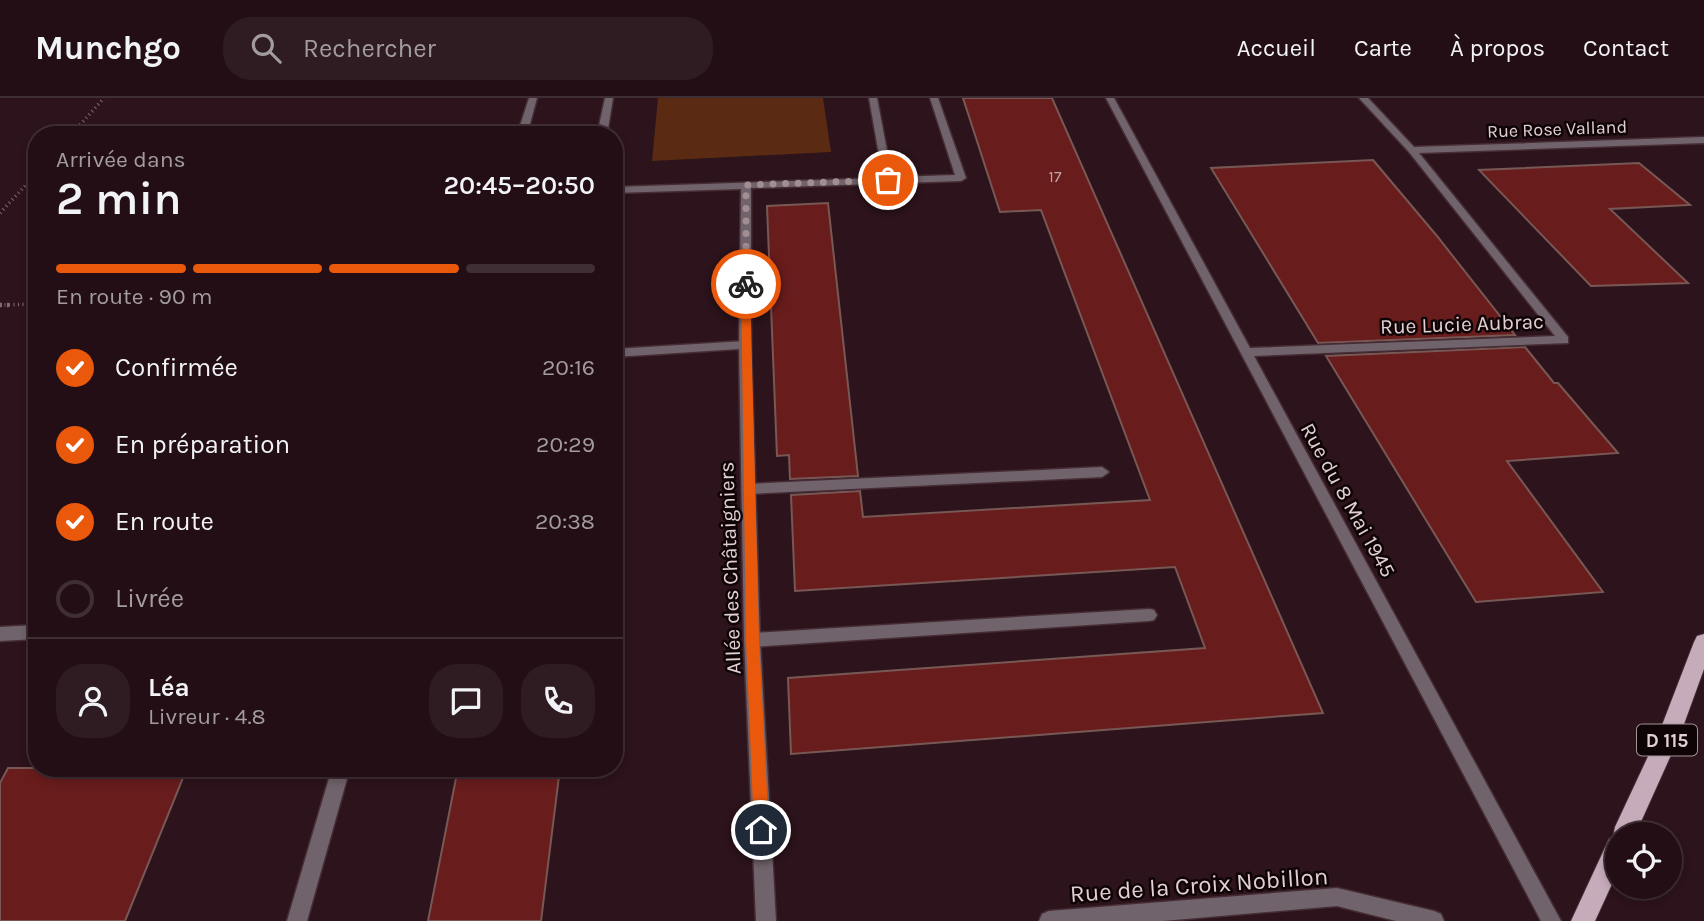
<!DOCTYPE html>
<html lang="fr">
<meta charset="utf-8">
<style>
body{margin:0;font-family:Karla,sans-serif;background:#2e1c22;color:#f1f3f6;height:100vh;display:flex;flex-direction:column;font-size:26px;white-space:nowrap}
*{box-sizing:border-box;margin:0}
p{font-size:23px;color:#a29ca0}
.icon{flex:none;width:38px;height:38px;fill:none;stroke:currentColor;stroke-width:2;stroke-linecap:round;stroke-linejoin:round}
.map{position:relative;flex:1;overflow:hidden}
.side{position:absolute;left:28px;top:28px;width:595px;height:651px;display:flex;flex-direction:column;background:#220e14;border-radius:28px;box-shadow:0 4px 10px #0003,0 0 0 2px #3f2e34}
.side>*{flex:none}
.fabs{position:absolute;left:1605px;top:724px;display:grid;gap:14px}
.fabs a{display:grid;place-items:center;width:77px;height:77px;border-radius:50%;background:#220e14;box-shadow:0 4px 10px #0003,0 0 0 2px #3f2e34;font-size:35px}
.pin{position:absolute;display:grid;place-items:center;width:60px;height:60px;color:#fff;margin:-30px;border:4px solid #fff;border-radius:50%;box-shadow:0 2px 7px #0007}
.courier{position:absolute;display:grid;place-items:center;width:70px;height:70px;margin:-35px;border:5px solid #ea580c;border-radius:50%;background:#fff;color:#222;box-shadow:0 2px 9px #0007}
.head em{font-style:normal;font-weight:600}
.head div{display:flex;flex-direction:column-reverse}
.head{display:flex;align-items:center;justify-content:space-between;height:119px;padding:0 28px}
h1{font-size:46px;font-weight:600;line-height:52px}
.bar{display:grid;grid-template-columns:repeat(4,1fr);gap:10px 7px;align-content:center;height:84px;padding:0 28px}
.bar i{height:9px;border-radius:5px;background:#3f2e34}
.bar .on{background:#ea580c}
.bar p{grid-column:span 4}
.line{display:flex;align-items:center;gap:18px;padding:0 28px;border-top:2px solid #3f2e34}
.line div{flex:1}
.round{display:grid;place-items:center;flex:none;width:74px;height:74px;border-radius:28px;background:#2e1c22}
ol{padding:0 28px;list-style:none}
li{display:flex;align-items:center;gap:21px;height:77px}
li p{margin-inline-start:auto}
li .icon{padding:7px;border-radius:50%;background:#ea580c;color:#fff;stroke-width:4}
li:last-child{color:#a29ca0}
li i{width:38px;height:38px;border:4px solid #3f2e34;border-radius:50%}
header{display:flex;align-items:center;gap:42px;box-sizing:border-box;height:98px;padding:0 35px;background:#220e14;border-bottom:2px solid #3f2e34}
header strong{font-size:33px}
nav{display:flex;gap:38px;margin-inline-start:auto;font-size:24px}
.search{width:490px;height:63px;background:#2e1c22;display:flex;align-items:center;gap:18px;box-sizing:border-box;padding:0 24px;border-radius:28px;color:#a29ca0;font-size:26px}
.map>svg:first-child{display:block}
</style>
<header>
<strong>Munchgo</strong>
<div class="search"><svg class="icon" aria-label="search" viewBox="0 0 24 24"><circle cx="10" cy="10" r="6"/><path d="M15 15l6 6"/></svg>Rechercher</div>
<nav><a>Accueil</a><a>Carte</a><a>À propos</a><a>Contact</a></nav>
</header>
<div class="map">
<svg width="1704" height="823" viewBox="0 0 1704 823">
<rect width="100%" height="100%" fill="#2d131b"/>
<!-- green -->
<polygon fill="#5a2b12" points="658,0 823,0 831,54 652,63"/>
<!-- building -->
<g fill="#691c1c" stroke="#785855" stroke-width="2">
<polygon points="963,0 1052,0 1323,615 791,656 788,580 1205,550 1175,469 795,493 791,397 860,393 863,419 1150,402 1041,112 1000,114"/>
<polygon points="1373,62 1437,138 1515,237 1318,245 1211,70"/>
<polygon points="1639,65 1690,107 1610,111 1688,185 1591,188 1479,72"/>
<polygon points="828,105 858,378 790,381 789,357 777,358 767,108"/>
<polygon points="1525,249 1554,285 1558,285 1618,355 1507,363 1603,494 1476,504 1326,258"/>
<polygon points="8,670 187,670 125,823 0,823 0,685"/>
<polygon points="458,670 560,670 541,823 428,823"/>
</g>
<g fill="none" stroke-linecap="round" stroke-linejoin="round">
<!-- service casing -->
<g stroke="#462d35" stroke-width="3">
<g id="service">
<polygon points="869,0 877,0 892,79 955,77 930,0 938,0 966,80 961,83 751,90 751,247 745,251 741,250 739,247 741,91 614,95 614,89 883,80"/>
<polygon points="1102,369 1109,374 1102,379 748,396 741,391 748,386"/>
<polygon points="1149,511 1154,512 1157,517 1154,522 1149,523 752,549 746,547 744,542 746,537 752,535"/>
</g>
</g>
<!-- minor casing -->
<g stroke="#462d35" stroke-width="3">
<g id="minor">
<polygon points="529,0 537,0 527,37 517,37"/>
<polygon points="605,0 613,0 607,37 597,37"/>
<polygon points="1106,0 1114,0 1250,250 1555,238 1409,54 1359,0 1368,0 1414,49 1704,39 1704,45 1419,55 1568,239 1568,245 1254,258 1561,823 1541,823"/>
<polygon points="745,243 751,247 760,542 776,823 756,823 744,542 739,251 614,259 614,251"/>
<polygon points="37,527 37,541 0,543 0,529"/>
<polygon points="332,670 350,670 307,823 287,823"/>
<polygon points="1337,790 1434,813 1441,816 1444,823 1396,823 1337,808 1163,823 1039,823 1042,816 1049,813"/>
</g>
</g>
<!-- primary casing -->
<g stroke="#462d35" stroke-width="2">
<polygon id="primary" points="1704,536 1704,571 1680,637 1635,737 1617,737 1617,775 1595,823 1571,823 1609,741 1613,739 1615,729 1659,635 1694,544 1697,538"/>
</g>
<!-- path-far1 -->
<g stroke="#816a70" stroke-width="3.5" stroke-dasharray="1 3.5" stroke-linecap="butt">
<polyline points="71,37 104,0"/>
<polyline points="0,115 37,75"/>
<polyline points="0,207 37,206"/>
</g>
<!-- path -->
<polyline stroke="#816a70" stroke-width="4.5" stroke-dasharray="2 5" stroke-linecap="butt" points="0,207 11,207"/>
<!-- service -->
<use href="#service" fill="#70636b" fill-rule="evenodd"/>
<!-- minor -->
<use href="#minor" fill="#70636b" fill-rule="evenodd"/>
<!-- primary -->
<use href="#primary" fill="#c6abbb" fill-rule="evenodd"/>
</g>
<!-- route -->
<polygon fill="#ea580c" points="746,183 750,186 759,542 769,732 767,737 761,740 756,737 754,732 746,542 741,186"/>
<g fill="none" stroke-linecap="round" stroke-linejoin="round">
<!-- done -->
<polyline stroke="#a28d92" stroke-width="7" stroke-dasharray="0 12.6" points="746,186 746,87 888,82"/>
</g>
<g text-anchor="middle" stroke-width="5" stroke-linejoin="round" paint-order="stroke">
<!-- far-number labels -->
<g font-size="16" fill="#c3a2a4">
<text x="1055" y="84">17</text>
</g>
<!-- far-street labels -->
<g font-size="18" fill="#e1cfd2" stroke="#0e0406">
<text transform="translate(1557 31) rotate(-2)" y="6">Rue Rose Valland</text>
</g>
<!-- shield labels -->
<rect fill="#0e0406" stroke="#a29295" stroke-width="2" x="1637" y="626.5" width="60" height="31" rx="5"/>
<g font-size="19" font-weight="bold" fill="#e1cfd2">
<text x="1667" y="649">D 115</text>
</g>
<!-- street labels -->
<g font-size="21" fill="#e1cfd2" stroke="#0e0406">
<text transform="translate(1462 226) rotate(-2)" y="7">Rue Lucie Aubrac</text>
<text transform="translate(1348 402) rotate(61)" y="7">Rue du 8 Mai 1945</text>
<text transform="translate(730 470) rotate(-92)" y="7">Allée des Châtaigniers</text>
</g>
<!-- near-street labels -->
<g font-size="24" fill="#e1cfd2" stroke="#0e0406">
<text transform="translate(1199 787) rotate(-4)" y="8">Rue de la Croix Nobillon</text>
</g>
</g>
</svg>
<div class="fabs">
<a><svg class="icon" aria-label="locate" viewBox="0 0 24 24"><circle cx="12" cy="12" r="6"/><path d="M12 2v4M12 18v4M2 12h4M18 12h4"/></svg></a>
</div>
<div class="pin" style="left:888px;top:82px;background:#ea580c"><svg class="icon" aria-label="bag" viewBox="0 0 24 24"><path d="M5 8h14l-1 12H6zM9 8a3 3 0 0 1 6 0"/></svg></div>
<div class="pin" style="left:761px;top:732px;background:#1f2937"><svg class="icon" aria-label="home" viewBox="0 0 24 24"><path d="M3 11l9-7 9 7M6 9v11h12V9"/></svg></div>
<div class="courier" style="left:746px;top:186px"><svg class="icon" aria-label="bike" viewBox="0 0 24 24"><circle cx="6" cy="16" r="4"/><circle cx="18" cy="16" r="4"/><path d="M6 16l4-8h5l3 8M10 8l3 8H6M13 5h3"/></svg></div>
<section class="side">
<div class="head"><div><h1>2 min</h1><p>Arrivée dans</p></div><em>20:45–20:50</em></div>
<div class="bar"><i class="on"></i><i class="on"></i><i class="on"></i><i></i><p>En route · 90 m</p></div>
<ol>
<li><svg class="icon" aria-label="check" viewBox="0 0 24 24"><path d="M5 12l5 5 9-10"/></svg>Confirmée<p>20:16</p></li>
<li><svg class="icon" aria-label="check" viewBox="0 0 24 24"><path d="M5 12l5 5 9-10"/></svg>En préparation<p>20:29</p></li>
<li><svg class="icon" aria-label="check" viewBox="0 0 24 24"><path d="M5 12l5 5 9-10"/></svg>En route<p>20:38</p></li>
<li><i></i>Livrée</li>
</ol>
<div class="line" style="height:126px"><a class="round"><svg class="icon" aria-label="person" viewBox="0 0 24 24"><circle cx="12" cy="8" r="4"/><path d="M4 21q1-7 8-7t8 7"/></svg></a><div><b>Léa</b><p>Livreur · 4.8</p></div><a class="round"><svg class="icon" aria-label="chat" viewBox="0 0 24 24"><path d="M4 5h16v11H9l-5 4z"/></svg></a><a class="round"><svg class="icon" aria-label="phone" viewBox="0 0 24 24"><path d="M5 4h4l2 5-3 2q2 4 5 5l2-3 5 2v4C11 20 4 13 5 4z"/></svg></a></div>
</section>
</div>
